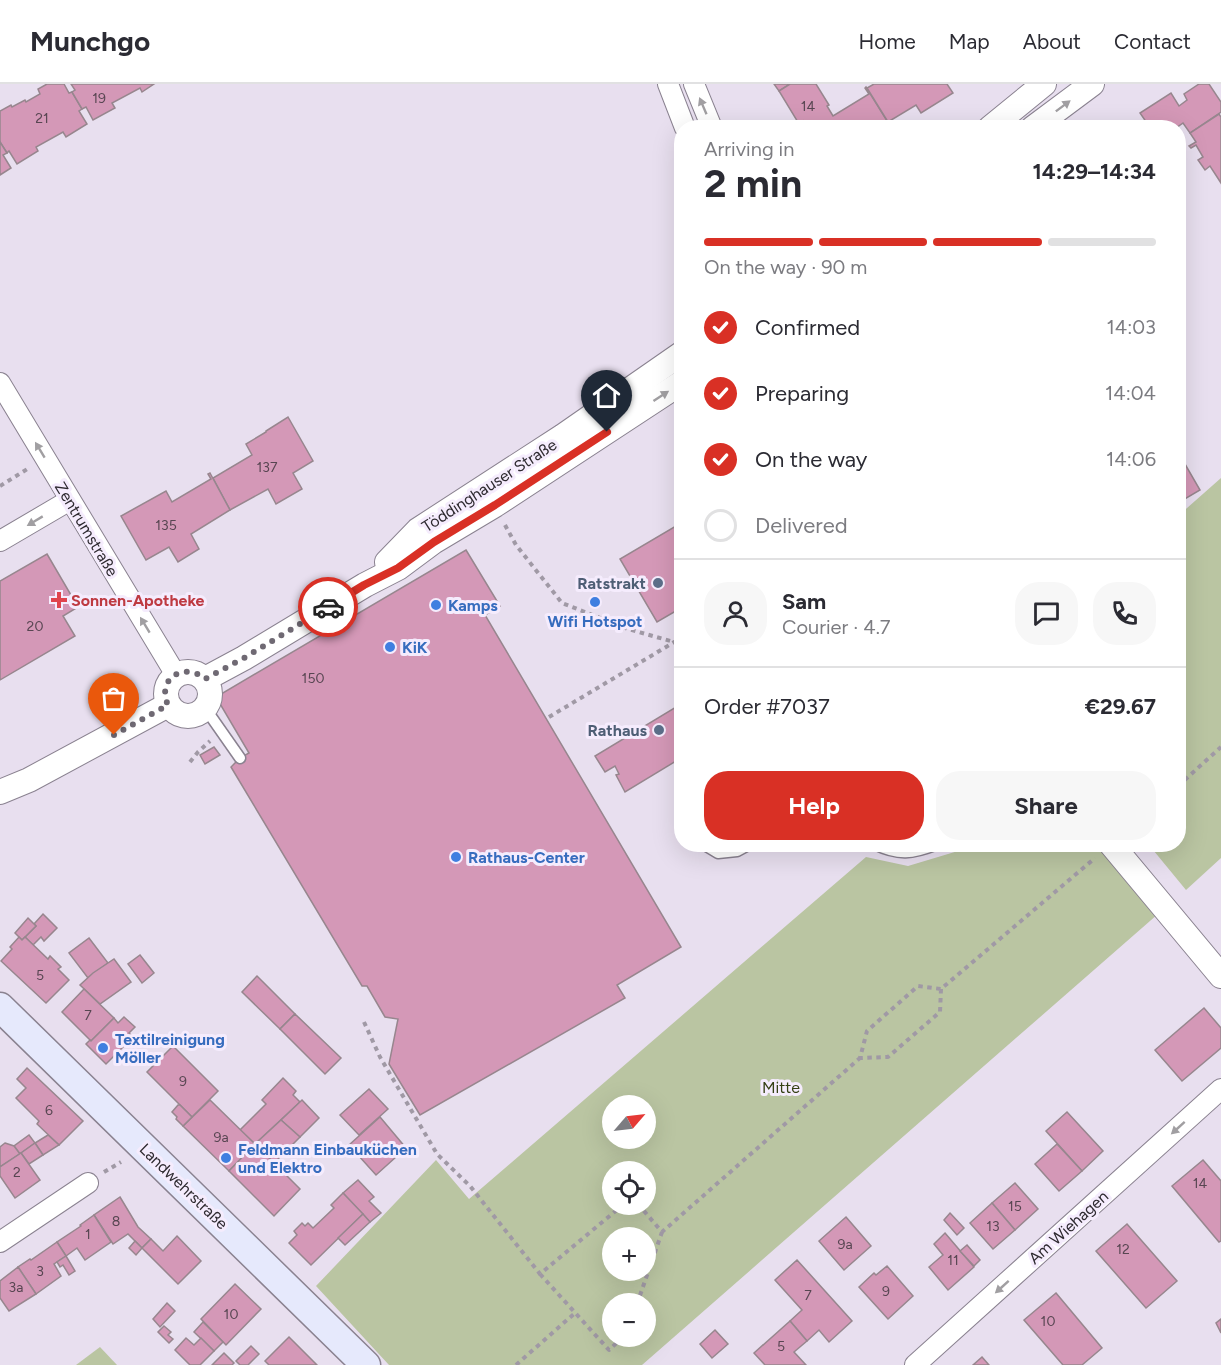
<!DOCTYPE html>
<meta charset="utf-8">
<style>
body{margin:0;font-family:Figtree,sans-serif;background:#f7f7f7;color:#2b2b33;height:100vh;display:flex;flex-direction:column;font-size:22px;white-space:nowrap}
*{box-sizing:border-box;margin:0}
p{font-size:20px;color:#7c7c81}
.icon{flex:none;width:33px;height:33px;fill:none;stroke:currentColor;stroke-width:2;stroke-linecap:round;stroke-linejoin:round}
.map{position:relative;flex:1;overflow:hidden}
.panel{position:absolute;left:674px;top:36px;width:512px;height:732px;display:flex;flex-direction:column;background:#fff;border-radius:24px;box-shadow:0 6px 24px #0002}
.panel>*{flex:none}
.needle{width:39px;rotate:62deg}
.buttons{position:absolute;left:602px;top:1011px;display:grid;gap:12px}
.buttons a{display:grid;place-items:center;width:54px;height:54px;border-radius:50%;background:#fff;box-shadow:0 6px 24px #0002;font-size:30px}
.pin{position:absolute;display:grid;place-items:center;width:51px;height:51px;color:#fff;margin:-62px -26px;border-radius:50% 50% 50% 0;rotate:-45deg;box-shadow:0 0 6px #0007}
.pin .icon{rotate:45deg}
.courier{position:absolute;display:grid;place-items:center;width:60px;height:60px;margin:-30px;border:4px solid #d93025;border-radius:50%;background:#fff;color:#222;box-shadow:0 2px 8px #0007}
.headline em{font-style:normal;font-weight:700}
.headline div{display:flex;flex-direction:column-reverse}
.headline{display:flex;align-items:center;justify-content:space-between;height:102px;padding:0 30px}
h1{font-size:39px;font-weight:700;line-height:45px}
.bar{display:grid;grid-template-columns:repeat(4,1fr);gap:9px 6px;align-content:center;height:72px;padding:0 30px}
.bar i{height:8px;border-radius:4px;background:#e1e1e2}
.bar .selected{background:#d93025}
.bar p{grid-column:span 4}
.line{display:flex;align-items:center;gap:15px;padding:0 30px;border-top:2px solid #e1e1e2}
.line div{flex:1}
.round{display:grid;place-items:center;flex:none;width:63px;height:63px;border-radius:24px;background:#f7f7f7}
ol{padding:0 30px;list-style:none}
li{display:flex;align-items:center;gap:18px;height:66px}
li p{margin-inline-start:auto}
li .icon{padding:6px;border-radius:50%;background:#d93025;color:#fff;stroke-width:4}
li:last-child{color:#7c7c81}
li i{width:33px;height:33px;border:3px solid #e1e1e2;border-radius:50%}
.action{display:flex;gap:12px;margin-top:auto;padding:12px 30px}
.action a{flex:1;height:69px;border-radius:24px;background:#d93025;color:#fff;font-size:24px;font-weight:700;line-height:69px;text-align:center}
.action a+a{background:#f7f7f7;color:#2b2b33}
header{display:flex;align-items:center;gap:36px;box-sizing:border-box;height:84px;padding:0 30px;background:#fff;border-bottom:2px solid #e1e1e2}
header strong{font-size:28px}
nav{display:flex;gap:33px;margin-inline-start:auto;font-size:21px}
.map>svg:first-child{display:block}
</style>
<header>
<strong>Munchgo</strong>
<nav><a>Home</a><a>Map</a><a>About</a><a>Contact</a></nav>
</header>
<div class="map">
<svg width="1221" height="1281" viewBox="0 0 1221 1281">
<rect width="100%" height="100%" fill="#e8dfef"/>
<!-- green -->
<g fill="#bac5a2" fill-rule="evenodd">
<polygon points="1221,394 1221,774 1186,806 1149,761 1178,760 1178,432"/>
<path d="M978 761H1105L1158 830 642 1281H389L316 1202 436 1076 469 1115 866 773 908 782ZM612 1022H645V1054H612ZM612 1088H645V1120H612ZM612 1154H645V1186H612ZM612 1220H645V1252H612Z"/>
<polygon points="100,1263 117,1281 76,1281"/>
</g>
<!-- building -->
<g fill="#d498b7" stroke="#97868e" stroke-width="1.5">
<polygon points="47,0 64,0 69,9 72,8 82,25 79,27 87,40 66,53 63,48 36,63 38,67 17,80 9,67 7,69 0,58 0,27 11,21 12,23 25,16 26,18 40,10 38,5"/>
<polygon points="71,0 154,0 142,8 140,4 112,19 115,24 93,36 86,23 82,25 72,8 75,6"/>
<polygon points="774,0 790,0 779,7"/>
<polygon points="790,0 816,0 829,21 827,22 833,32 869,10 865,4 866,3 889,40 883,44 806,44 803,37 799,40 779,7"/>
<polygon points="874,0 947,0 953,9 921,29 916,21 888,38 867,4"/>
<polygon points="1199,0 1209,0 1221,18 1221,28 1190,49 1183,39 1176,44 1146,44 1149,42 1140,29 1171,9 1179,22 1187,16 1184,10"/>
<polygon points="1219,30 1221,33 1221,99 1210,82 1205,86 1198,76 1203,73 1196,61 1191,64 1189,62 1196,58 1190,49"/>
<polygon points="0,58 7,69 3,71 11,84 0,91"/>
<polygon points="288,333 313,377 293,389 302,405 276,420 268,405 230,426 213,394 252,371 246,360 266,348 266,347"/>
<polygon points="1178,368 1200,406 1178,419"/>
<polygon points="210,389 230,426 191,450 199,465 178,478 169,463 146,476 121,432 166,407 172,418 211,395 208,390"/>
<polygon points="681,439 681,524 657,538 620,475"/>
<polygon points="466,466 500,522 485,531 681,863 617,901 625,914 420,1031 389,980 398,935 385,933 367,902 362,902 231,683 240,674 249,669 216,613"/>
<polygon points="47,470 78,523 63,532 75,552 0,596 0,497"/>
<polygon points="681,620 681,674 625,708 616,691 619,690 615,682 605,688 595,672"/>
<polygon points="214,663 220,671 205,680 200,671"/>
<polygon points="43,830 57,844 44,857 41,853 33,861 25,853 36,842 34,840"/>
<polygon points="28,834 36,842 22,856 15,849"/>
<polygon points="19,853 22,856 25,853 48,875 50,872 61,883 58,885 69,896 46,919 1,877 12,865 10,863"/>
<polygon points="89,854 108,879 88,894 69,869"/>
<polygon points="140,871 154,889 142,899 128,880"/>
<polygon points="114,875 131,898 100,920 80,901 93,889"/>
<polygon points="257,892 295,930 280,945 242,908"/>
<polygon points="84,905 114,934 91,957 62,928"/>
<polygon points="1204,924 1221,944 1221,964 1182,997 1155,966"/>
<polygon points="295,930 341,974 325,990 280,945"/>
<polygon points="124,933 135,943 129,949 133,953 106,980 86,960 90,956 91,957 114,934 118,939"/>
<polygon points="173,962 218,1007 192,1033 147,988"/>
<polygon points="27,984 83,1037 59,1061 37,1040 39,1037 16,1014 26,1004 17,995"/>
<polygon points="283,994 296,1007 293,1011 300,1018 255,1060 240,1046 266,1020 262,1016"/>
<polygon points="369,1005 388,1025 359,1051 340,1031"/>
<polygon points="210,1016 255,1060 229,1087 183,1042"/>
<polygon points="302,1016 319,1034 300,1053 281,1036"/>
<polygon points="178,1021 180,1021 192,1033 183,1042 176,1035 177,1033 172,1028"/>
<polygon points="1067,1028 1103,1067 1082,1087 1046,1047"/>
<polygon points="380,1033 406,1064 376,1091 349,1061"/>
<polygon points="281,1036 300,1053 274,1079 255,1060"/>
<polygon points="29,1051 35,1059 20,1070 14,1062"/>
<polygon points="48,1051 59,1061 43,1071 35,1059"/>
<polygon points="5,1059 14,1062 20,1070 0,1083 0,1063"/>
<polygon points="35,1059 43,1071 29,1080 21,1069"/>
<polygon points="255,1060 300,1105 274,1132 229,1087"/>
<polygon points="1057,1060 1082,1087 1059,1107 1035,1080"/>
<polygon points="21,1069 40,1096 15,1114 0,1092 0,1083"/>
<polygon points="1203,1076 1221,1097 1221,1157 1219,1158 1172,1102"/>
<polygon points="358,1096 374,1113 369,1117 381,1129 370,1138 343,1109"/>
<polygon points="1015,1099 1038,1125 1015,1146 992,1119"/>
<polygon points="343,1109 363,1130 311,1181 289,1159 297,1151 294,1147 302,1139 305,1142 308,1139 313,1144 334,1124 331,1121"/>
<polygon points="120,1113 138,1143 151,1155 142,1164 128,1150 113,1160 94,1131"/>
<polygon points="992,1119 1015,1146 993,1165 970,1139"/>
<polygon points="950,1129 964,1144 957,1151 944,1136"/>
<polygon points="363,1130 370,1138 345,1161 338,1154"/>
<polygon points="94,1131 111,1158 85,1176 77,1164 66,1172 57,1158 81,1142 80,1141"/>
<polygon points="846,1133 871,1162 844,1186 819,1157"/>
<polygon points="1127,1140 1177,1197 1146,1224 1096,1167"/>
<polygon points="945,1149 974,1183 948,1206 929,1183 943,1171 934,1160"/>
<polygon points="177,1152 201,1177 178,1200 142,1164 151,1155 163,1167"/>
<polygon points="135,1157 142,1164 136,1171 129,1164"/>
<polygon points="57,1158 66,1172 54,1180 61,1192 36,1210 18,1183 30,1175 31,1176"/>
<polygon points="967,1161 980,1176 974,1182 960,1167"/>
<polygon points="66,1172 75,1187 69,1191 63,1181 60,1183 57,1178"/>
<polygon points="797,1176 852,1237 829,1258 819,1246 807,1257 790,1237 802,1226 775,1196"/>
<polygon points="887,1182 913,1212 888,1235 859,1203 874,1189 876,1191"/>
<polygon points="18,1183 36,1210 9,1227 0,1214 0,1197"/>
<polygon points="235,1200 261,1225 226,1261 201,1235"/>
<polygon points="1056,1209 1102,1264 1082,1281 1063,1281 1024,1236"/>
<polygon points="167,1219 175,1227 160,1243 153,1235"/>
<polygon points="1221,1235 1221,1249 1216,1239"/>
<polygon points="790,1237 807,1257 794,1268 806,1281 765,1281 754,1269"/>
<polygon points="203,1238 223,1258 214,1267 194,1248"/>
<polygon points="164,1242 171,1248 168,1251 173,1255 169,1259 158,1248"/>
<polygon points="715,1246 728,1260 712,1274 700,1260"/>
<polygon points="289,1253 317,1281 269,1281 265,1277"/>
<polygon points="186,1254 194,1261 201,1254 214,1267 200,1281 190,1281 175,1266"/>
<polygon points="251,1262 259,1270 248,1281 240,1281 236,1277"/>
<polygon points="224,1269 234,1279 232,1281 212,1281"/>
<polygon points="982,1273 989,1281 973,1281"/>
</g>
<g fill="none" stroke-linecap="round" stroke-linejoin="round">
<!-- service casing -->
<g stroke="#8a8290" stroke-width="13">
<g id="service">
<polyline points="205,624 240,674"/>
<polyline points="703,760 718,769 737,767 750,760"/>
<path d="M874 760C899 772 912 770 938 760"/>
</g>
</g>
<!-- minor casing -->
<g stroke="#8a8290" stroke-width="22">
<g id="minor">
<polyline points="668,0 685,44"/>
<polyline points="694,0 712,44"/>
<polyline points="0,299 176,591"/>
<polyline points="0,457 70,416"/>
<polyline points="0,1158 88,1099"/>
<polyline points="915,1281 1221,1005"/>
</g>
</g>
<!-- tertiary casing -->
<g stroke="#8a8290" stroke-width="26">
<g id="tertiary">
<polyline points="990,44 1044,0"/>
<polyline points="1033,44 1092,0"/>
<polyline points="387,478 418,446 563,352 681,270"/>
<circle cx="188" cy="610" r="22"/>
<polyline points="205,595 244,574 365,501 398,484 433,458 495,421 681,299"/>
<polyline points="0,708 29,696 168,621"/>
<polyline points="1111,760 1221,892"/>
</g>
</g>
<!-- secondary casing -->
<g stroke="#8a8290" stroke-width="31">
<polyline id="secondary" points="0,923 366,1281"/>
</g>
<!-- path -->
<g stroke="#a099a5" stroke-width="4" stroke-dasharray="4.5 4.5" stroke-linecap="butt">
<polyline points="0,402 29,384"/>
<polyline points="505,441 516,461 562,519 628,545 674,558"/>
<polyline points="549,633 681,554"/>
<polyline points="190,678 198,668 210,657"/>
<polyline points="1178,702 1221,663"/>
<polyline points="941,905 940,928 888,973 860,974 867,947 918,902 941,905 1095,774"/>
<polyline points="364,938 380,973 437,1070 470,1102 540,1190 624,1120"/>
<polyline points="104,1088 121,1078"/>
<polyline points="638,1120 662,1148 860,974"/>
<polyline points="540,1190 609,1266 624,1252"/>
<polyline points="637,1220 662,1148"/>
<polyline points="516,1281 575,1229"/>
</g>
<!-- service -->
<use href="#service" stroke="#fff" stroke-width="10"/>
<!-- minor -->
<use href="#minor" stroke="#fff" stroke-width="20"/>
<!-- tertiary -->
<use href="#tertiary" stroke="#fff" stroke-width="24"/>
<!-- secondary -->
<use href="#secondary" stroke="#e6e9fc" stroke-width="28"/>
</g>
<!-- one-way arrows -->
<defs><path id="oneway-solid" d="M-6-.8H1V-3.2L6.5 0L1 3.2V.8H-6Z" transform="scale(1.5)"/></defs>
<g fill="#a19fa2">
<use href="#oneway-solid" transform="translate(703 22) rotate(-113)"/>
<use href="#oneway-solid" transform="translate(1063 22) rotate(-37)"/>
<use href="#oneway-solid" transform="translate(661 312) rotate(-33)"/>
<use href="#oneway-solid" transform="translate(40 366) rotate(-121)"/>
<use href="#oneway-solid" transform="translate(35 437) rotate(149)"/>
<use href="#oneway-solid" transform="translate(145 541) rotate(-121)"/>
<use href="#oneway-solid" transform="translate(1178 1044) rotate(138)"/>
<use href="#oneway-solid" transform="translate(1002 1203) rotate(138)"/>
</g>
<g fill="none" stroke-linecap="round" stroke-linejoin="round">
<!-- done -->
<path stroke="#6f6973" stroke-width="6" stroke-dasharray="0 10.8" d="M114 651 168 621C156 595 184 577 205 595L244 574 328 523"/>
<!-- route -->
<polyline stroke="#d93025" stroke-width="8" points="328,523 364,501 398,484 434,458 495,421 607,348"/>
</g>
<!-- markers -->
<g fill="#5c6f8a" stroke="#f5ecfd" stroke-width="2">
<circle cx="658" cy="499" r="6"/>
<circle cx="659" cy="646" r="6"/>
</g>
<path fill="#e0444e" stroke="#f5ecfd" stroke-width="2" d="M56 507h6v6h6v6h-6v6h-6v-6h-6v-6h6z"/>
<g fill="#3f7fe0" stroke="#f5ecfd" stroke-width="2">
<circle cx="595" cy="518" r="6"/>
<circle cx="436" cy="521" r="6"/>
<circle cx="390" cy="563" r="6"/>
<circle cx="456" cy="773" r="6"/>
<circle cx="103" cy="964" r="6"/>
<circle cx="226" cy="1074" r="6"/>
</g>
<g text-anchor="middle" stroke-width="6" stroke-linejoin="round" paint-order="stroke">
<!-- number labels -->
<g font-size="14" fill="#584652">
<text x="99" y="19">19</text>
<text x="808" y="27">14</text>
<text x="42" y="39">21</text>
<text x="267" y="388">137</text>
<text x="166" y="446">135</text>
<text x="35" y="547">20</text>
<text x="313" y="599">150</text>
<text x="40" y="896">5</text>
<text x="88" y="936">7</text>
<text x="183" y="1002">9</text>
<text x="49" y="1031">6</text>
<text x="221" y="1058">9a</text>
<text x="17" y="1093">2</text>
<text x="1200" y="1104">14</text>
<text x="1015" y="1127">15</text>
<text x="116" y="1142">8</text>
<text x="993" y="1147">13</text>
<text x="88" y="1155">1</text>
<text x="845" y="1165">9a</text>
<text x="1123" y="1170">12</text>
<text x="953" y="1181">11</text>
<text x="40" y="1192">3</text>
<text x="16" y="1208">3a</text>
<text x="886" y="1212">9</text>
<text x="808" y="1216">7</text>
<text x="231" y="1235">10</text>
<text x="1048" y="1242">10</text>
<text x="781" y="1267">5</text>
</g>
<!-- street labels -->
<g font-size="16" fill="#2e2a30" stroke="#f5ecfd">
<text transform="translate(489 401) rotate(-33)" y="6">Töddinghauser Straße</text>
<text transform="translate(87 445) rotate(59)" y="6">Zentrumstraße</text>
<text transform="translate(184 1102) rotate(44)" y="6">Landwehrstraße</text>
<text transform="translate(1068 1143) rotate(-42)" y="6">Am Wiehagen</text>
</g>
<!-- service labels -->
<g font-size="16" font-weight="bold" fill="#4e5e75" stroke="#f5ecfd" text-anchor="end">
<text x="646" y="505">Ratstrakt</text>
<text x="647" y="652">Rathaus</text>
</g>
<!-- health labels -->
<g font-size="16" font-weight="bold" fill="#be3a42" stroke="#f5ecfd" text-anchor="start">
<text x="71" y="522">Sonnen-Apotheke</text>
</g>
<!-- shop labels -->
<g font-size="16" font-weight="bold" fill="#366cbe" stroke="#f5ecfd" text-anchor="start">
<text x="448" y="527">Kamps</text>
<text x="595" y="543" text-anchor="middle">Wifi Hotspot</text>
<text x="402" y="569">KiK</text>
<text x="468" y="779">Rathaus-Center</text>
<text x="115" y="961">Textilreinigung<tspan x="115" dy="18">Möller</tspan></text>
<text x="238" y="1071">Feldmann Einbauküchen<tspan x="238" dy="18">und Elektro</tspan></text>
</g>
<!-- park labels -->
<g font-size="16" fill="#354014" stroke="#f5ecfd">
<text x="781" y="1009">Mitte</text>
</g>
</g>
</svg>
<div class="buttons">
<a><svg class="needle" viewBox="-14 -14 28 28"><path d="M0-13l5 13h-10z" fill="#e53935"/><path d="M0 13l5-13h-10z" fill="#7c7c81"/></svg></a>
<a><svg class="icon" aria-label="locate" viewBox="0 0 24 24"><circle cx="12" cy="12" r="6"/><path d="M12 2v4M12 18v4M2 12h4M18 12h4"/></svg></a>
<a>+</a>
<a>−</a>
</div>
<div class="pin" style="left:114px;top:651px;background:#ea580c"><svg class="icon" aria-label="bag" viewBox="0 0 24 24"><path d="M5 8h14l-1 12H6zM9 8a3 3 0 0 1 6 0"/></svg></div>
<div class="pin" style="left:607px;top:348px;background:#1f2937"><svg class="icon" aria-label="home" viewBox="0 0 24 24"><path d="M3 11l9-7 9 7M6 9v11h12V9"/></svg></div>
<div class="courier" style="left:328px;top:523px"><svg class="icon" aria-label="car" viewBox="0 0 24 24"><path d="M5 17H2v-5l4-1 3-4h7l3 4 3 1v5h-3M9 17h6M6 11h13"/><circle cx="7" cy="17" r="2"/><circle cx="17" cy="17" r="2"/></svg></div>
<section class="panel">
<div class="headline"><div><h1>2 min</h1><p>Arriving in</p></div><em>14:29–14:34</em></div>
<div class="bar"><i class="selected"></i><i class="selected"></i><i class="selected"></i><i></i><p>On the way · 90 m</p></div>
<ol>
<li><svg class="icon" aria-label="check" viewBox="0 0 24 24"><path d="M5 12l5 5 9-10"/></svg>Confirmed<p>14:03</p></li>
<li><svg class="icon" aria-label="check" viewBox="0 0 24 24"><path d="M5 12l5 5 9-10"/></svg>Preparing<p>14:04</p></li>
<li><svg class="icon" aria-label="check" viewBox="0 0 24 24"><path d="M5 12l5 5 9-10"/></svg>On the way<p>14:06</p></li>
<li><i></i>Delivered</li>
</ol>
<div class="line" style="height:108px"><a class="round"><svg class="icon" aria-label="person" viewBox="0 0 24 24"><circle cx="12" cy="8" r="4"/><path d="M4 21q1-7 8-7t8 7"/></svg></a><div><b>Sam</b><p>Courier · 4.7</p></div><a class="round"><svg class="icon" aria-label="chat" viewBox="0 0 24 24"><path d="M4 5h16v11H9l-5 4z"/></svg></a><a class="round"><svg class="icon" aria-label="phone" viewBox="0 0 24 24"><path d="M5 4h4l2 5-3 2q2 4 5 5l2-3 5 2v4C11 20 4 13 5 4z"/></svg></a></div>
<div class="line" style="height:78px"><div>Order #7037</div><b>€29.67</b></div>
<div class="action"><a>Help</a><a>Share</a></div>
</section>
</div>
